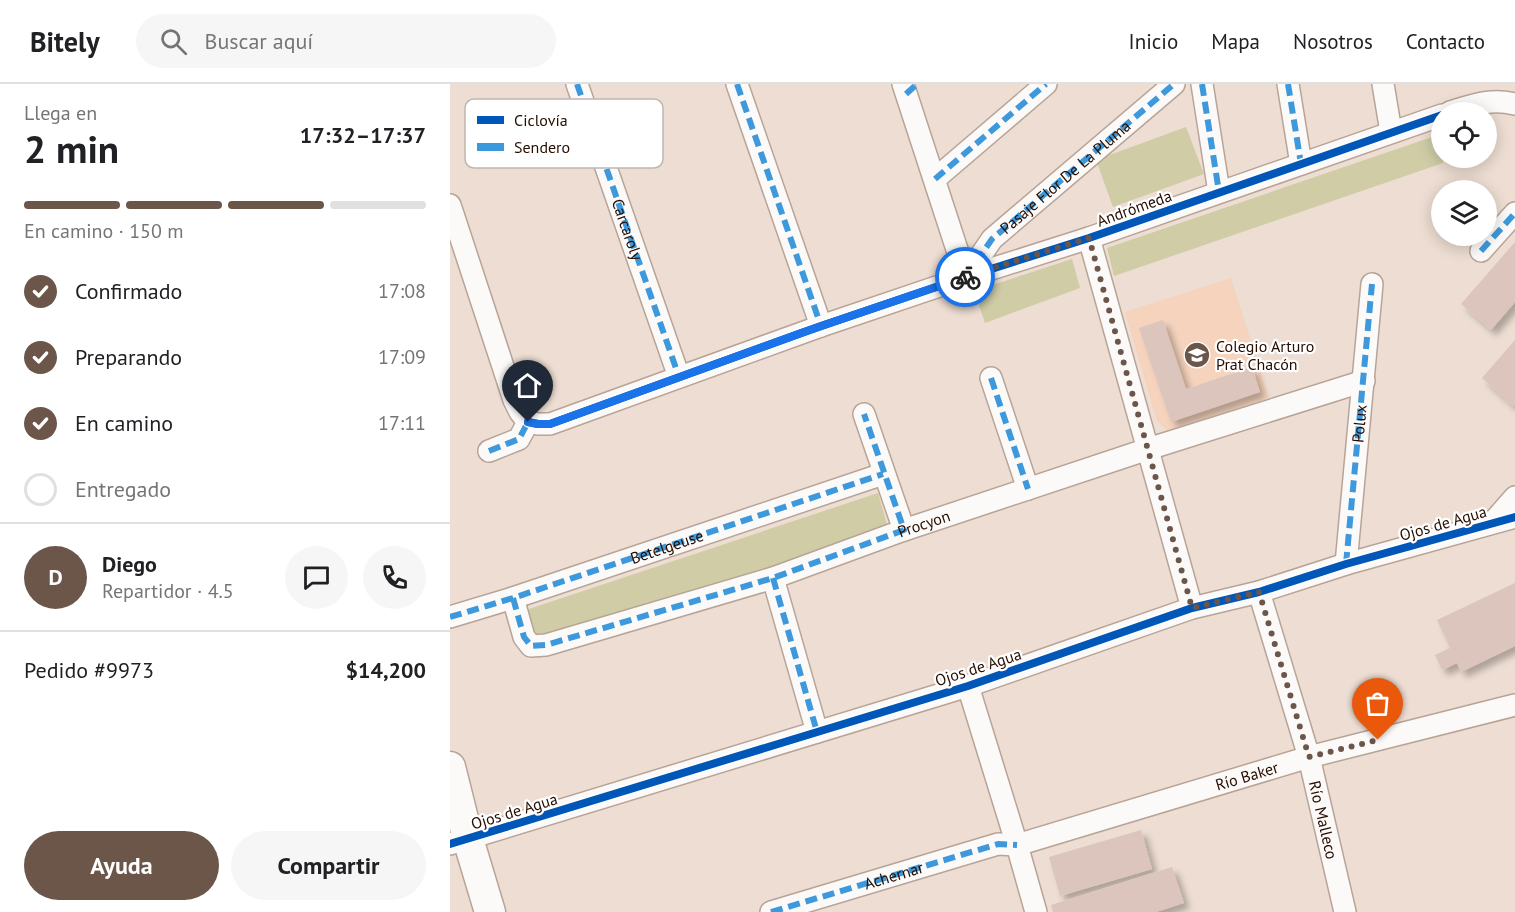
<!DOCTYPE html>
<html lang="es">
<meta charset="utf-8">
<style>
body{margin:0;font-family:"PT Sans",sans-serif;background:#f6f6f6;color:#202124;height:100vh;display:flex;flex-direction:column;font-size:22px;white-space:nowrap}
*{box-sizing:border-box;margin:0}
p{font-size:20px;color:#757577}
.icon{flex:none;width:33px;height:33px;fill:none;stroke:currentColor;stroke-width:2;stroke-linecap:round;stroke-linejoin:round}
.map{position:relative;flex:1;overflow:hidden}
.details{display:flex;flex-direction:column;background:#fff;width:450px}
.details>*{flex:none}
.fabs{position:absolute;left:981px;top:18px;display:grid;gap:12px}
.fabs a{display:grid;place-items:center;width:66px;height:66px;border-radius:50%;background:#fff;box-shadow:0 3px 15px #0003;font-size:30px}
.pin{position:absolute;display:grid;place-items:center;width:51px;height:51px;color:#fff;margin:-62px -26px;border-radius:50% 50% 50% 0;rotate:-45deg;box-shadow:0 0 6px #0007}
.pin .icon{rotate:45deg}
.courier{position:absolute;display:grid;place-items:center;width:60px;height:60px;margin:-30px;border:4px solid #1a73e8;border-radius:50%;background:#fff;color:#222;box-shadow:0 2px 8px #0007}
.headline em{font-style:normal;font-weight:600}
.headline div{display:flex;flex-direction:column-reverse}
.headline{display:flex;align-items:center;justify-content:space-between;height:102px;padding:0 24px}
h1{font-size:39px;font-weight:600;line-height:45px}
.bar{display:grid;grid-template-columns:repeat(4,1fr);gap:9px 6px;align-content:center;height:72px;padding:0 24px}
.bar i{height:8px;border-radius:4px;background:#e0e0e0}
.bar .active{background:#6c564a}
.bar p{grid-column:span 4}
.line{display:flex;align-items:center;gap:15px;padding:0 24px;border-top:2px solid #e0e0e0}
.line div{flex:1}
.round{display:grid;place-items:center;flex:none;width:63px;height:63px;border-radius:32px;background:#f6f6f6}
ol{padding:0 24px;list-style:none}
li{display:flex;align-items:center;gap:18px;height:66px}
li p{margin-inline-start:auto}
li .icon{padding:6px;border-radius:50%;background:#6c564a;color:#fff;stroke-width:4}
li:last-child{color:#757577}
li i{width:33px;height:33px;border:3px solid #e0e0e0;border-radius:50%}
.cta{display:flex;gap:12px;margin-top:auto;padding:12px 24px}
.cta a{flex:1;height:69px;border-radius:36px;background:#6c564a;color:#fff;font-size:24px;font-weight:600;line-height:69px;text-align:center}
.cta a+a{background:#f6f6f6;color:#202124}
header{display:flex;align-items:center;gap:36px;box-sizing:border-box;height:84px;padding:0 30px;background:#fff;border-bottom:2px solid #e0e0e0}
header strong{font-size:28px}
nav{display:flex;gap:33px;margin-inline-start:auto;font-size:21px}
.search{width:420px;height:54px;background:#f6f6f6;display:flex;align-items:center;gap:15px;box-sizing:border-box;padding:0 21px;border-radius:33px;color:#757577;font-size:22px}
main{display:flex;flex:1;min-height:0}
.map>svg:first-child{display:block}
</style>
<header>
<strong>Bitely</strong>
<div class="search"><svg class="icon" aria-label="search" viewBox="0 0 24 24"><circle cx="10" cy="10" r="6"/><path d="M15 15l6 6"/></svg>Buscar aquí</div>
<nav><a>Inicio</a><a>Mapa</a><a>Nosotros</a><a>Contacto</a></nav>
</header>
<main>
<section class="details">
<div class="headline"><div><h1>2 min</h1><p>Llega en</p></div><em>17:32–17:37</em></div>
<div class="bar"><i class="active"></i><i class="active"></i><i class="active"></i><i></i><p>En camino · 150 m</p></div>
<ol>
<li><svg class="icon" aria-label="check" viewBox="0 0 24 24"><path d="M5 12l5 5 9-10"/></svg>Confirmado<p>17:08</p></li>
<li><svg class="icon" aria-label="check" viewBox="0 0 24 24"><path d="M5 12l5 5 9-10"/></svg>Preparando<p>17:09</p></li>
<li><svg class="icon" aria-label="check" viewBox="0 0 24 24"><path d="M5 12l5 5 9-10"/></svg>En camino<p>17:11</p></li>
<li><i></i>Entregado</li>
</ol>
<div class="line" style="height:108px"><b class="round" style="background:#6c564a;color:#fff">D</b><div><b>Diego</b><p>Repartidor · 4.5</p></div><a class="round"><svg class="icon" aria-label="chat" viewBox="0 0 24 24"><path d="M4 5h16v11H9l-5 4z"/></svg></a><a class="round"><svg class="icon" aria-label="phone" viewBox="0 0 24 24"><path d="M5 4h4l2 5-3 2q2 4 5 5l2-3 5 2v4C11 20 4 13 5 4z"/></svg></a></div>
<div class="line" style="height:78px"><div>Pedido #9973</div><b>$14,200</b></div>
<div class="cta"><a>Ayuda</a><a>Compartir</a></div>
</section>
<div class="map">
<svg width="1065" height="828" viewBox="0 0 1065 828">
<defs>
<filter id="shadow"><feDropShadow dx="5.5" dy="5.5" stdDeviation="3" flood-color="#0004"/></filter>
</defs>
<rect width="100%" height="100%" fill="#edddd2"/>
<!-- built -->
<polygon fill="#f5d3bd" points="781,194 819,314 718,347 707,337 675,228"/>
<!-- green -->
<g fill="#cfcca6">
<polygon points="736,43 754,90 663,123 646,76"/>
<polygon points="991,50 993,79 664,192 657,164"/>
<polygon points="622,175 630,204 535,239 524,207"/>
<polygon points="428,409 440,451 83,560 73,527"/>
</g>
<!-- building -->
<g fill="#dcc5bc" filter="url(#shadow)">
<polygon points="1065,158 1065,218 1041,246 1011,220"/>
<polygon points="713,236 736,305 802,283 810,308 721,338 689,244"/>
<polygon points="1065,256 1065,320 1063,322 1032,294"/>
<polygon points="1065,499 1065,562 1011,588 1007,579 992,586 985,571 1000,564 987,536"/>
<polygon points="691,746 702,785 610,812 599,773"/>
<polygon points="722,783 734,819 706,828 603,828 601,821"/>
</g>
<g fill="none" stroke-linecap="round" stroke-linejoin="round">
<!-- minor casing -->
<g stroke="#b8a497" stroke-width="24">
<g id="minor">
<path id="s1" d="M127 0 229 293"/>
<polyline points="287,0 371,242"/>
<polyline points="453,0 516,193"/>
<polyline points="752,0 769,108"/>
<polyline points="838,0 851,80"/>
<polyline points="933,0 941,48"/>
<path d="M1000 28C1023 21 1041 14 1065 20"/>
<polyline points="485,95 596,0"/>
<polyline points="0,121 64,316 70,328 78,338"/>
<polyline points="639,154 742,524"/>
<polyline points="1031,167 1065,129"/>
<polyline points="516,193 542,155 724,0"/>
<polyline points="541,294 578,405"/>
<polyline points="414,330 454,446"/>
<polyline points="78,338 88,340 100,340 371,242 516,193 639,154 992,31"/>
<polyline points="39,367 69,355 78,338"/>
<polyline points="1043,438 1065,413"/>
<polyline points="896,480 922,200"/>
<polyline points="323,494 367,648"/>
<path id="s2" d="M809 508 859 673 895 828"/>
<path id="s3" d="M63 514 74 553 81 562 96 561 323 494 454 446 698 365 914 297"/>
<polyline points="0,533 63,514 433,390"/>
<polyline points="518,602 567,761 586,828"/>
<polyline points="0,760 518,602 742,524 809,508 896,480 1065,433"/>
<path id="s4" d="M321 828 548 760 567 761 859 673 1065 621"/>
</g>
</g>
<!-- secondary casing -->
<g stroke="#b8a497" stroke-width="33">
<polyline id="secondary" points="0,683 18,755 40,828"/>
</g>
<!-- minor -->
<use href="#minor" stroke="#fcfaf8" stroke-width="21"/>
<!-- secondary -->
<use href="#secondary" stroke="#fcfaf8" stroke-width="30"/>
<!-- quiet -->
<g stroke="#3d99dc" stroke-width="6" stroke-dasharray="12 6" stroke-linecap="butt">
<polyline points="127,0 229,293"/>
<polyline points="287,0 371,242"/>
<polyline points="752,0 769,108"/>
<polyline points="838,0 851,80"/>
<polyline points="456,10 467,0"/>
<polyline points="485,95 596,0"/>
<polyline points="1031,167 1065,129"/>
<path id="s5" d="M516 193 542 155 724 0"/>
<polyline points="541,294 578,405"/>
<polyline points="39,367 69,355 78,338"/>
<path id="s6" d="M896 480 922 200"/>
<polyline points="323,494 367,648"/>
<polyline points="63,514 74,553 81,562 96,561 323,494 454,446 414,330"/>
<path id="s7" d="M0 533 63 514 433 390"/>
<path id="s8" d="M321 828 548 760 567 761"/>
</g>
<!-- cycleway casing -->
<g stroke="#fff" stroke-width="11">
<g id="cycleway">
<polyline points="78,338 88,340 100,340 371,242 516,193 639,154 992,31"/>
<polyline points="0,760 518,602 742,524 809,508 896,480 1065,433"/>
</g>
</g>
<!-- cycleway -->
<use href="#cycleway" stroke="#0057b8" stroke-width="8"/>
</g>
<g fill="none" stroke-linecap="round" stroke-linejoin="round">
<!-- done -->
<polyline stroke="#6c564a" stroke-width="6" stroke-dasharray="0 10.8" points="515,193 639,154 742,524 809,508 859,673 928,656"/>
<!-- route -->
<polyline stroke="#1a73e8" stroke-width="8" points="78,338 88,340 100,340 351,249 515,193"/>
</g>
<!-- icons -->
<defs>
<g id="school-disc" transform="scale(1.35)"><circle r="9.5" fill="#6c564a" stroke="#fff"/><path d="M0-5L7-2L0 1L-7-2ZM-4 1L0 2.5L4 1V4Q0 6-4 4Z" fill="#fff"/></g>
</defs>
<g fill-rule="evenodd">
<use href="#school-disc" x="747" y="271"/>
</g>
<g text-anchor="middle" stroke-width="4.5" stroke-linejoin="round" paint-order="stroke">
<!-- street labels -->
<g font-size="16" fill="#270d00" stroke="#fff">
<text dy="6" stroke="none"><textPath href="#s5" startOffset="142">Pasaje Flor De La Pluma</textPath></text>
<text transform="translate(684 124) rotate(-20)" y="6">Andrómeda</text>
<text dy="6" stroke="none"><textPath href="#s1" startOffset="154">Carcaroly</textPath></text>
<text dy="6" stroke="none"><textPath href="#s6" startOffset="141">Polux</textPath></text>
<text transform="translate(993 439) rotate(-16)" y="6">Ojos de Agua</text>
<text dy="6" stroke="none"><textPath href="#s3" startOffset="464">Procyon</textPath></text>
<text dy="6" stroke="none"><textPath href="#s7" startOffset="228">Betelgeuse</textPath></text>
<text transform="translate(528 583) rotate(-18)" y="6">Ojos de Agua</text>
<text dy="6" stroke="none"><textPath href="#s4" startOffset="496">Río Baker</textPath></text>
<text transform="translate(64 727) rotate(-17)" y="6">Ojos de Agua</text>
<text dy="6" stroke="none"><textPath href="#s2" startOffset="237">Río Malleco</textPath></text>
<text dy="6" stroke="none"><textPath href="#s8" startOffset="128">Achernar</textPath></text>
</g>
<!-- poi labels -->
<g font-size="16" fill="#270d00" stroke="#fff" text-anchor="start">
<text x="766" y="268">Colegio Arturo<tspan x="766" dy="18">Prat Chacón</tspan></text>
</g>
</g>
<!-- legend -->
<rect x="15" y="15" width="198" height="69" rx="9" fill="#fff" stroke="#beb6b2" stroke-width="1.5"/>
<rect x="27" y="32" width="27" height="8" fill="#0057b8"/>
<rect x="27" y="59" width="27" height="8" fill="#3d99dc"/>
<g font-size="16" fill="#270d00">
<text x="64" y="42">Ciclovía</text>
<text x="64" y="69">Sendero</text>
</g>
</svg>
<div class="fabs">
<a><svg class="icon" aria-label="locate" viewBox="0 0 24 24"><circle cx="12" cy="12" r="6"/><path d="M12 2v4M12 18v4M2 12h4M18 12h4"/></svg></a>
<a><svg class="icon" aria-label="layers" viewBox="0 0 24 24"><path d="M12 4l9 5-9 5-9-5zM3 14l9 5 9-5"/></svg></a>
</div>
<div class="pin" style="left:928px;top:656px;background:#ea580c"><svg class="icon" aria-label="bag" viewBox="0 0 24 24"><path d="M5 8h14l-1 12H6zM9 8a3 3 0 0 1 6 0"/></svg></div>
<div class="pin" style="left:78px;top:338px;background:#1f2937"><svg class="icon" aria-label="home" viewBox="0 0 24 24"><path d="M3 11l9-7 9 7M6 9v11h12V9"/></svg></div>
<div class="courier" style="left:515px;top:193px"><svg class="icon" aria-label="bike" viewBox="0 0 24 24"><circle cx="6" cy="16" r="4"/><circle cx="18" cy="16" r="4"/><path d="M6 16l4-8h5l3 8M10 8l3 8H6M13 5h3"/></svg></div>
</div>
</main>
